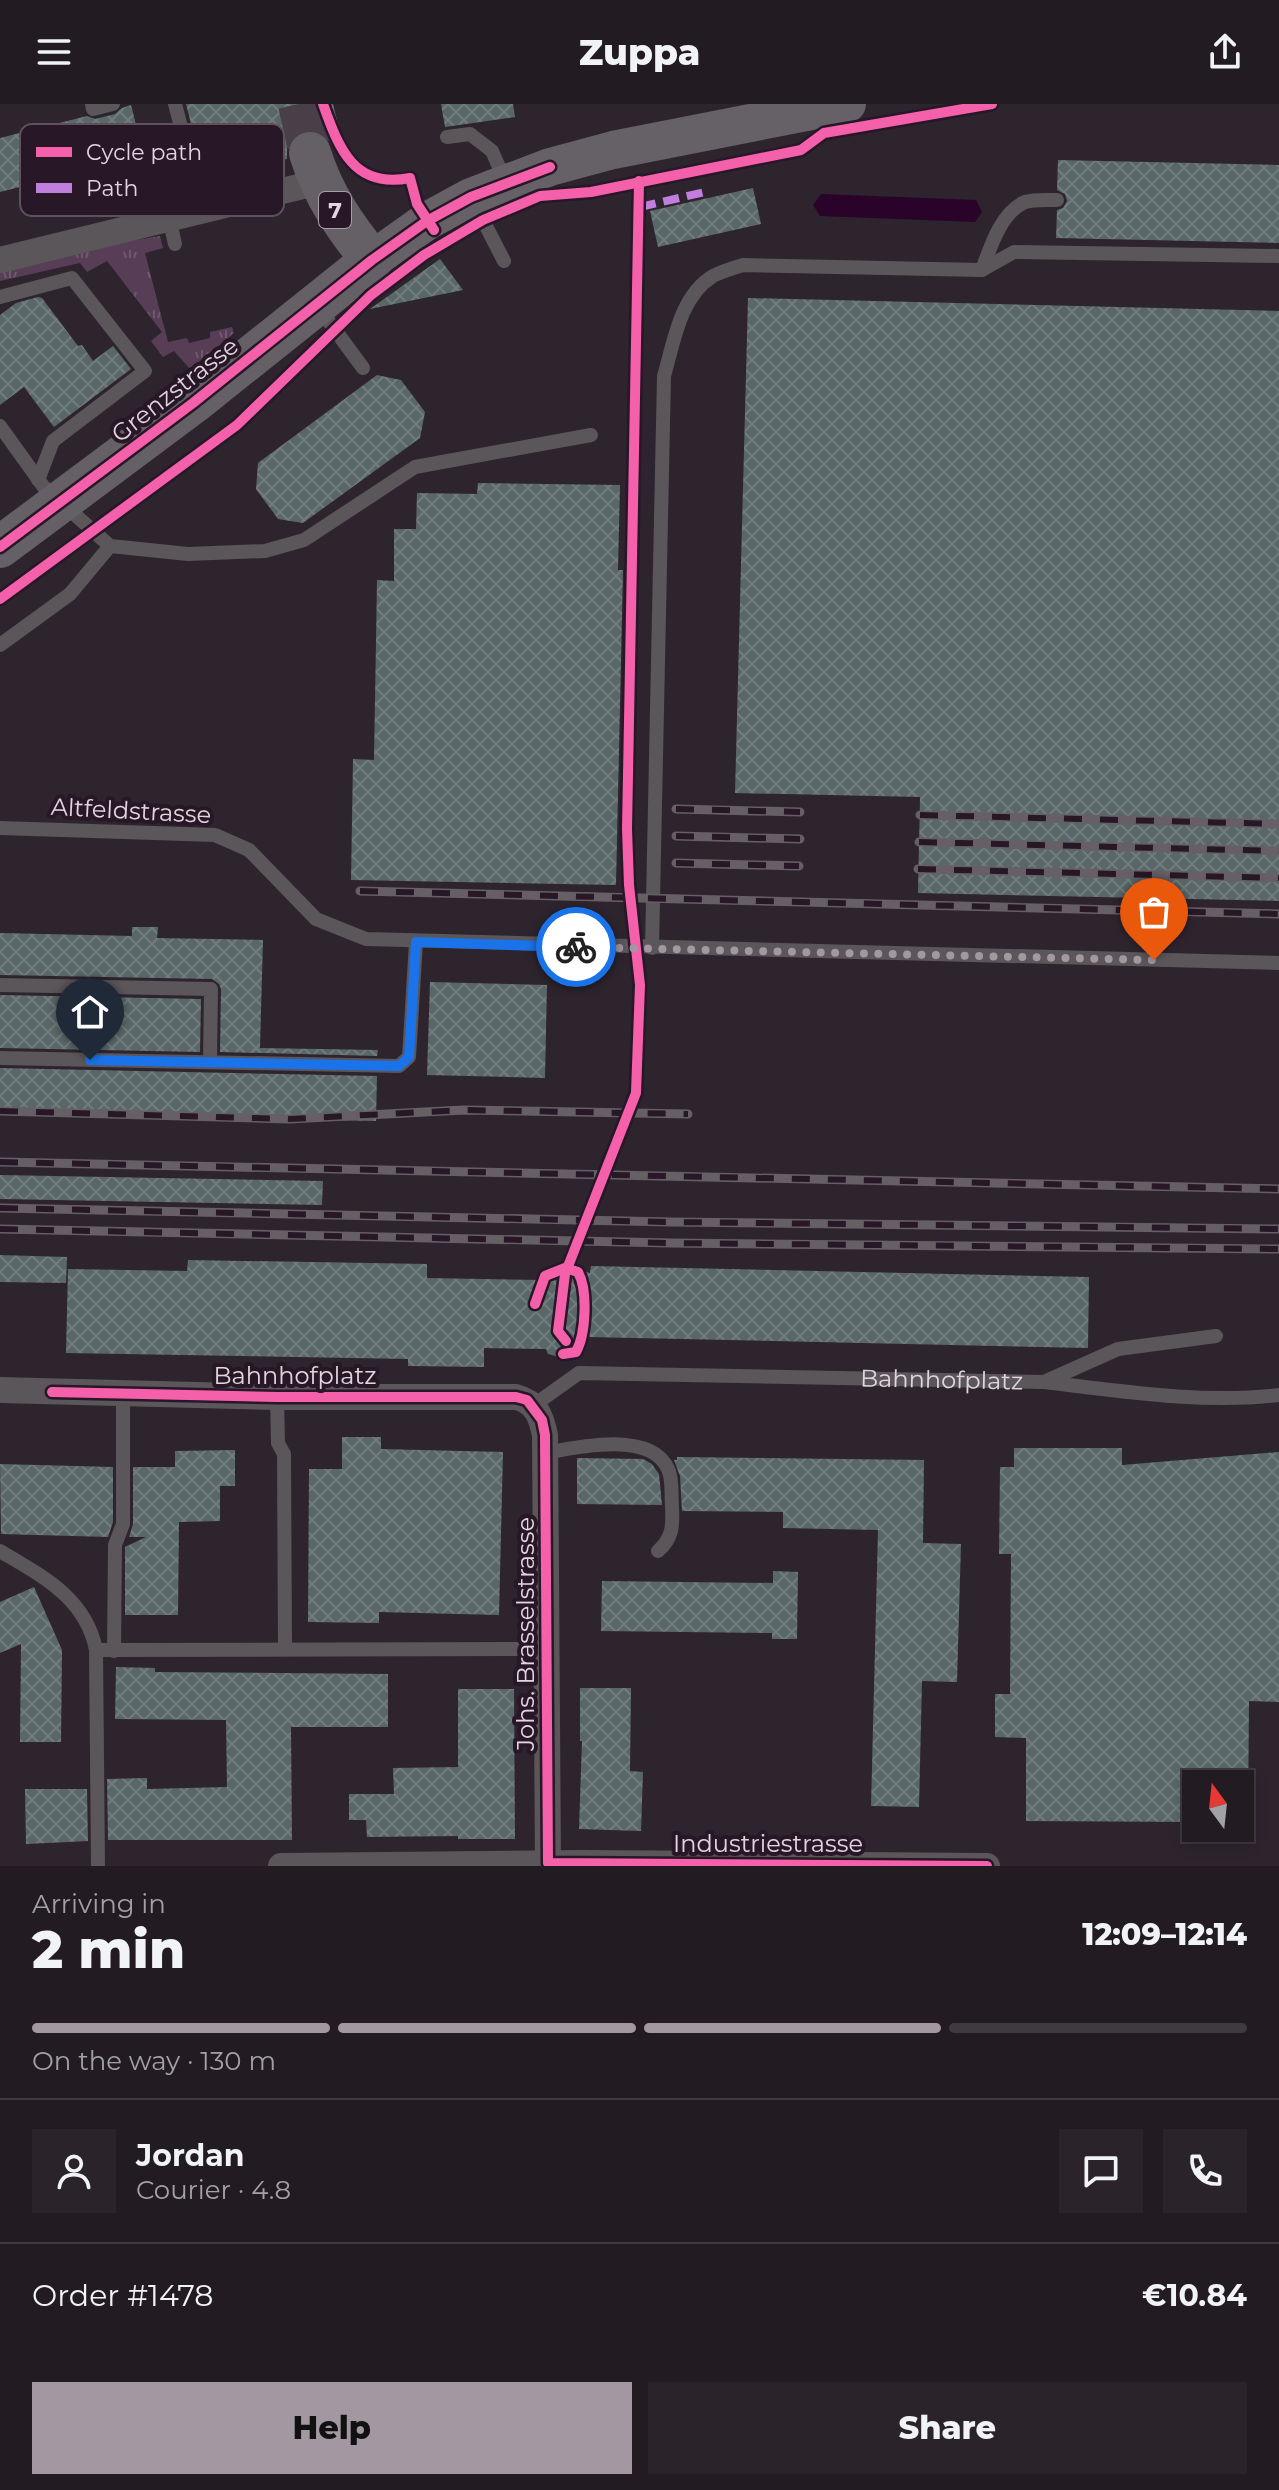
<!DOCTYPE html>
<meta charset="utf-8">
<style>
body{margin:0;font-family:Montserrat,sans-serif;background:#2a242a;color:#f1f3f6;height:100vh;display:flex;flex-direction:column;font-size:30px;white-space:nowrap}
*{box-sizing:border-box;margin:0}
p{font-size:26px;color:#a2a1a5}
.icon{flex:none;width:44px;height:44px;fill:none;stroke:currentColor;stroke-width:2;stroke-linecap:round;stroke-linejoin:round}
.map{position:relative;height:1762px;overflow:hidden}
.sheet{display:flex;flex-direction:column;background:#221b22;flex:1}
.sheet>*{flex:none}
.needle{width:52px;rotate:345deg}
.fabs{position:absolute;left:1182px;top:1666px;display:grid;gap:16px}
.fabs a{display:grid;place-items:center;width:72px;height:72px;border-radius:0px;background:#221b22;box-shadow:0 4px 12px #0003,0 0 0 2px #3f3940;font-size:40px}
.pin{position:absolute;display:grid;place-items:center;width:68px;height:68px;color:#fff;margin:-82px -34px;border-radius:50% 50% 50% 0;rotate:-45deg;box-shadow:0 0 8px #0007}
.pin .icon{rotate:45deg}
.courier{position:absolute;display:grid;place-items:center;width:80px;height:80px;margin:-40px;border:6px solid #1a73e8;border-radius:50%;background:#fff;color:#222;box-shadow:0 2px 10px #0007}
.summary em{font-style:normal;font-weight:800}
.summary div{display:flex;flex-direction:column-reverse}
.summary{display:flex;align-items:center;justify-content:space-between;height:136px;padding:0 32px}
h1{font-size:52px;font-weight:800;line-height:60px}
.bar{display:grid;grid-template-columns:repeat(4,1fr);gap:12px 8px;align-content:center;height:96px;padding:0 32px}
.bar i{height:10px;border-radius:6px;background:#3f3940}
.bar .on{background:#a397a2}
.bar p{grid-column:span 4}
.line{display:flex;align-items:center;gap:20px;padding:0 32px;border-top:2px solid #3f3940}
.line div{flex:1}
.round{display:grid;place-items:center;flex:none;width:84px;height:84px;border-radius:0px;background:#2a242a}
.button{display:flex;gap:16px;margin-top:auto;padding:16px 32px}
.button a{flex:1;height:92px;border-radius:0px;background:#a397a2;color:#111;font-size:32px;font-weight:800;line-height:92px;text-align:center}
.button a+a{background:#2a242a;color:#f1f3f6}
header{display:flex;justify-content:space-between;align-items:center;height:104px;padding:0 32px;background:#221b22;font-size:36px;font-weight:800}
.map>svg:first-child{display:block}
</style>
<header><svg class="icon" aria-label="menu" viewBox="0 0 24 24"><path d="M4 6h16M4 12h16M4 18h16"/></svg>Zuppa<svg class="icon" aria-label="share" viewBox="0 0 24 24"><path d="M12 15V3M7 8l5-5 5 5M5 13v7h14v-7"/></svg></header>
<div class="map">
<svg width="1279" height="1762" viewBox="0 0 1279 1762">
<defs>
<pattern id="grass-tufts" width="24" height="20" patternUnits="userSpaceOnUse" patternTransform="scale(2)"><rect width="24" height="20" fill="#583d56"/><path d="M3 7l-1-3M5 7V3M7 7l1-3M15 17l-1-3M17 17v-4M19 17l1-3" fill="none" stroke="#70586e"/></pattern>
<pattern id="building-cross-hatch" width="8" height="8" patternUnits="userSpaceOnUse" patternTransform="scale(2)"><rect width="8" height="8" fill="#596768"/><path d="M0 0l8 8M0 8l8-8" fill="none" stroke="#717c7d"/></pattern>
</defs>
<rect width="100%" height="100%" fill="#2e242e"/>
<!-- grass -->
<polygon fill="url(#grass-tufts)" points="160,132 163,144 145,149 168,238 187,234 189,239 210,234 210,228 232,223 234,229 190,265 174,247 163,253 151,237 162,228 107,157 87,168 80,159 0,177 0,167 106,141"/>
<!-- water -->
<polygon fill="#290329" points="821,90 976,96 982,108 975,118 820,112 813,101"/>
<!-- building -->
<g fill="url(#building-cross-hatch)">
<polygon points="186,0 333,0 343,41 334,44 325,30 314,25 303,26 291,34 287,44 287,55 263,61 265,68 207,82"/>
<polygon points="441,0 513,0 515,13 445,23"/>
<polygon points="131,1 144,52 0,88 0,34 87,12 95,15 115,10 122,4"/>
<polygon points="1058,56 1279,61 1279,139 1056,134 1057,106 1063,104 1067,97 1065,90 1057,86"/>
<polygon points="753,84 761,120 658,143 650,107"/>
<polygon points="440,155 463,186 370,205"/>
<polygon points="38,193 42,194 78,242 82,241 93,257 113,242 131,265 54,323 24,283 0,301 0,211 16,199"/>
<polygon points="748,194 1279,207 1279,797 918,789 920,693 735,689"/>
<polygon points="377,271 401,276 425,308 420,334 303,419 278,415 256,385 258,359"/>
<polygon points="478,379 620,381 618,466 623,466 616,781 351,776 353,655 374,656 377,476 394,477 394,425 416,425 417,389 477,390"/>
<polygon points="132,823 158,823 157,834 263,836 260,944 378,946 377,952 220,948 221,885 219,880 212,875 0,871 0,829 132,832"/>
<polygon points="430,878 547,881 545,974 427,971"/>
<polygon points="0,891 201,895 200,948 0,944"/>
<polygon points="0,964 377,972 376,1017 0,1010"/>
<polygon points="0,1071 323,1077 322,1101 0,1095"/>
<polygon points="0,1151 67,1153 66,1179 0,1178"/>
<polygon points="188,1156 427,1160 427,1174 544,1176 549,1165 565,1161 590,1169 591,1162 1089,1173 1088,1244 588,1233 579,1251 563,1254 548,1250 546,1245 484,1244 484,1263 408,1262 408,1255 66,1249 68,1165 187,1167"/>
<polygon points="342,1333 381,1333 381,1345 503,1348 499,1511 379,1508 379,1519 308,1518 309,1365 342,1365"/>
<polygon points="1014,1344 1122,1344 1122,1361 1279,1348 1279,1598 1249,1597 1248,1718 1240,1718 1240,1680 1196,1680 1196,1718 1026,1717 1026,1634 995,1633 995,1590 1010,1590 1011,1450 999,1450 1000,1363 1014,1363"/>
<polygon points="235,1346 235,1382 220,1382 220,1417 179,1418 178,1511 125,1511 125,1443 146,1433 129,1433 133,1420 133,1363 175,1363 175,1347"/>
<polygon points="677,1353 924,1356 923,1439 961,1440 957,1578 922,1577 919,1703 871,1702 878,1426 783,1424 783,1408 682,1407 680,1372 674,1356 677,1356"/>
<polygon points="577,1354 643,1355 652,1360 659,1370 662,1401 577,1400"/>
<polygon points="0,1360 113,1363 113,1418 108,1433 1,1430"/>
<polygon points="773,1467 798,1468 797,1535 772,1535 772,1529 601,1527 602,1477 773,1479"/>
<polygon points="34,1483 62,1546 61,1638 20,1638 21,1540 0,1549 0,1498"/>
<polygon points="116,1563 155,1564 155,1568 388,1570 388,1623 291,1623 292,1736 108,1736 107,1675 147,1674 147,1685 227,1683 226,1616 115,1615"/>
<polygon points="580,1584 631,1584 630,1667 643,1668 641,1727 579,1725 582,1637 580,1637"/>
<polygon points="458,1585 514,1585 515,1735 458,1735 458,1732 367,1733 366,1716 349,1716 349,1690 394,1690 393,1664 458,1663"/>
<polygon points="25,1685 87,1685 88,1737 26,1740"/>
</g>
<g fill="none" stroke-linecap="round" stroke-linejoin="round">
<!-- primary-tunnel -->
<polyline stroke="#493f49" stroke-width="42" stroke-dasharray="42 21" stroke-linecap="butt" points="299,0 310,49"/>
<!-- service -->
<g stroke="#5b565a" stroke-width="14">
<polyline points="92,0 93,5 113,0"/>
<polyline points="175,0 203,107"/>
<polyline points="447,33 470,30 492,47 506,79"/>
<polyline points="471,93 504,157"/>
<polyline points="169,114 175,140"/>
<path d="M982 166C990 144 1001 108 1025 98 1034 95 1048 96 1057 96"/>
<polyline points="0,193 72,174 145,267 53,337 38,376"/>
<polyline points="319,204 363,264"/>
<polyline points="0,322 43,382 110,442 188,450 265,447 304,436 415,363 591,331"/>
<polyline points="0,541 70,490 110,442"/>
<polyline points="0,724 215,731 249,746 316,815 366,835 1279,859"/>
<path d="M652 844 664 272C674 238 680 192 713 172 722 167 733 164 743 161L982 166 1014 148 1279 152"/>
<polyline points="0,881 211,885 210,958"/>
<polyline points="0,954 399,962 409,953 416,838"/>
<path d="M1044 1278C1121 1287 1202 1300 1279 1291"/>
<polyline points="277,1293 278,1339 284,1350 285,1545"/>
<path id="s1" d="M534 1301 579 1269 1044 1278 1118 1245 1216 1232"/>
<path d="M545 1349C576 1343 651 1326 668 1365 673 1375 671 1391 672 1402 673 1421 673 1434 658 1447"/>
<path d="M0 1447C42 1472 86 1494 96 1546L98 1762"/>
<polyline points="96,1546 546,1545"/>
<polyline points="114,1547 115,1441 123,1420 123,1290"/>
</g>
<!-- minor -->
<g stroke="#5b565a" stroke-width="26">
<polyline points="0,156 319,78"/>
<path d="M0 1286 277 1293H516C536 1298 541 1312 545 1331L548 1762"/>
<polyline points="281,1762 584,1759 987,1762"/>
</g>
<!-- secondary -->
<polyline stroke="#666166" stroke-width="38" points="372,156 427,117 471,93 550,63 613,46 847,0"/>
<!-- primary -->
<path stroke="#656065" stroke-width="42" d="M0 443 193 299 372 156C345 123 323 91 310 49"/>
<!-- rail casing -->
<g stroke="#666066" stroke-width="9">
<g id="rail">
<polyline points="676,705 800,708"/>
<polyline points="920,711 1279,720"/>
<polyline points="676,732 800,735"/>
<polyline points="919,738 1279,747"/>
<polyline points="676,759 799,762"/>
<polyline points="918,765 1279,774"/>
<polyline points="360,787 1279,810"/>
<polyline points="0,1007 289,1015 464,1006 688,1010"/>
<polyline points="0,1058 1279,1085"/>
<polyline points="0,1104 671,1118 1279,1125"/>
<polyline points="0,1125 671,1139 1279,1145"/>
</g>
</g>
<!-- rail -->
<use href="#rail" stroke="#281727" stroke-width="6" stroke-dasharray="18" stroke-linecap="butt"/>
<!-- quiet -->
<polyline stroke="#c07fdc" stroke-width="8" stroke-dasharray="16 8" stroke-linecap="butt" points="640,103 705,88"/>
<!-- cycleway casing -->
<g stroke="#281727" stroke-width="15">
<g id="cycleway">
<path d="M323 0C339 45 354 85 410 74L417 100 434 126"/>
<polyline points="0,443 193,299 372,156 427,117 471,93 550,63"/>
<polyline points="0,495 237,321 371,191 424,151 483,116 540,92 591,88 801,46 824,29 992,0"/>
<path d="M535 1200 545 1172 565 1164 578 1168C588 1186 586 1230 576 1248L563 1250"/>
<polyline points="566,1237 558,1227 565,1170 636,989 640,881 629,781 627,725 639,77"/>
<polyline points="52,1288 277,1293 516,1293 527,1296 542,1316 545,1331 548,1759 987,1762"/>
</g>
</g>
<!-- cycleway -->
<use href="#cycleway" stroke="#f560ab" stroke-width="10"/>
</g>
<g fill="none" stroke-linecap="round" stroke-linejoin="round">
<!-- done -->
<polyline stroke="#a397a2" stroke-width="8" stroke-dasharray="0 14.4" points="576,843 1154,856"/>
<!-- route -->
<polyline stroke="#1a73e8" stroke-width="10" points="90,956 399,962 409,953 416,838 576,843"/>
</g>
<g text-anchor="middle" stroke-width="8" stroke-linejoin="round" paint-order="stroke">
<!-- shield labels -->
<rect fill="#281727" stroke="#aa9ca8" stroke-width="2" x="319" y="88" width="32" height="36" rx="6"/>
<g font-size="22" font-weight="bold" fill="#e2d5e0">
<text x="335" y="114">7</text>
</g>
<!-- street labels -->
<g font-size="24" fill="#e2d5e0" stroke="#281727">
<text transform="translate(175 286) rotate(-38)" y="8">Grenzstrasse</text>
<text transform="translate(131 707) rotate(3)" y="8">Altfeldstrasse</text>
<text x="295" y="1280">Bahnhofplatz</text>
<text dy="8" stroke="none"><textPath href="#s1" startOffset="418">Bahnhofplatz</textPath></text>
<text transform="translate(526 1530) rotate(-90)" y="8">Johs. Brasselstrasse</text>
<text x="768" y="1748">Industriestrasse</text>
</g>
</g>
<!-- legend -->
<rect x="20" y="20" width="264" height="92" rx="12" fill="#281727" stroke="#60505e" stroke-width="2"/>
<rect x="36" y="43" width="36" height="10" fill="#f560ab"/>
<rect x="36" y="79" width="36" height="10" fill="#c07fdc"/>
<g font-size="22" fill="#e2d5e0">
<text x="86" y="56">Cycle path</text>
<text x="86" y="92">Path</text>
</g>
</svg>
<div class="fabs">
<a><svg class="needle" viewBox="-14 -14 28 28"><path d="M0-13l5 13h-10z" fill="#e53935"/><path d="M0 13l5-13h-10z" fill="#a2a1a5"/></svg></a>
</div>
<div class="pin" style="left:1154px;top:856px;background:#ea580c"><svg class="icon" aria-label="bag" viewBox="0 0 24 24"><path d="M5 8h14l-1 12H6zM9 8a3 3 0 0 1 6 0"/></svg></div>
<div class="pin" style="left:90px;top:956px;background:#1f2937"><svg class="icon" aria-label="home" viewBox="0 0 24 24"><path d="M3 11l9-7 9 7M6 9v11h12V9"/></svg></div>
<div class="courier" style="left:576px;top:843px"><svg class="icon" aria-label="bike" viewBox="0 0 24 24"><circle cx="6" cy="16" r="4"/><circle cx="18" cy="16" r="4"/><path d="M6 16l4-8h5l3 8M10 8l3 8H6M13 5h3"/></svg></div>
</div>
<section class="sheet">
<div class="summary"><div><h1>2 min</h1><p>Arriving in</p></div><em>12:09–12:14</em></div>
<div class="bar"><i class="on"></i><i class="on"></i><i class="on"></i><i></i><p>On the way · 130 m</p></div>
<div class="line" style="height:144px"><a class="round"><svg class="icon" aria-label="person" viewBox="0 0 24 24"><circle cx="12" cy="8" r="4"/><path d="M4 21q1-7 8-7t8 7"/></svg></a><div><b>Jordan</b><p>Courier · 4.8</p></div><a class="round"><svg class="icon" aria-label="chat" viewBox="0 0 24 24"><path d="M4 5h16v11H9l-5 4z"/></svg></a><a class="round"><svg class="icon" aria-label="phone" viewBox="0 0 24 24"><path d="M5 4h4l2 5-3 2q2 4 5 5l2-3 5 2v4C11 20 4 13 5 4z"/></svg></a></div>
<div class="line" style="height:104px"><div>Order #1478</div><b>€10.84</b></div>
<div class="button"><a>Help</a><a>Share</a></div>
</section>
